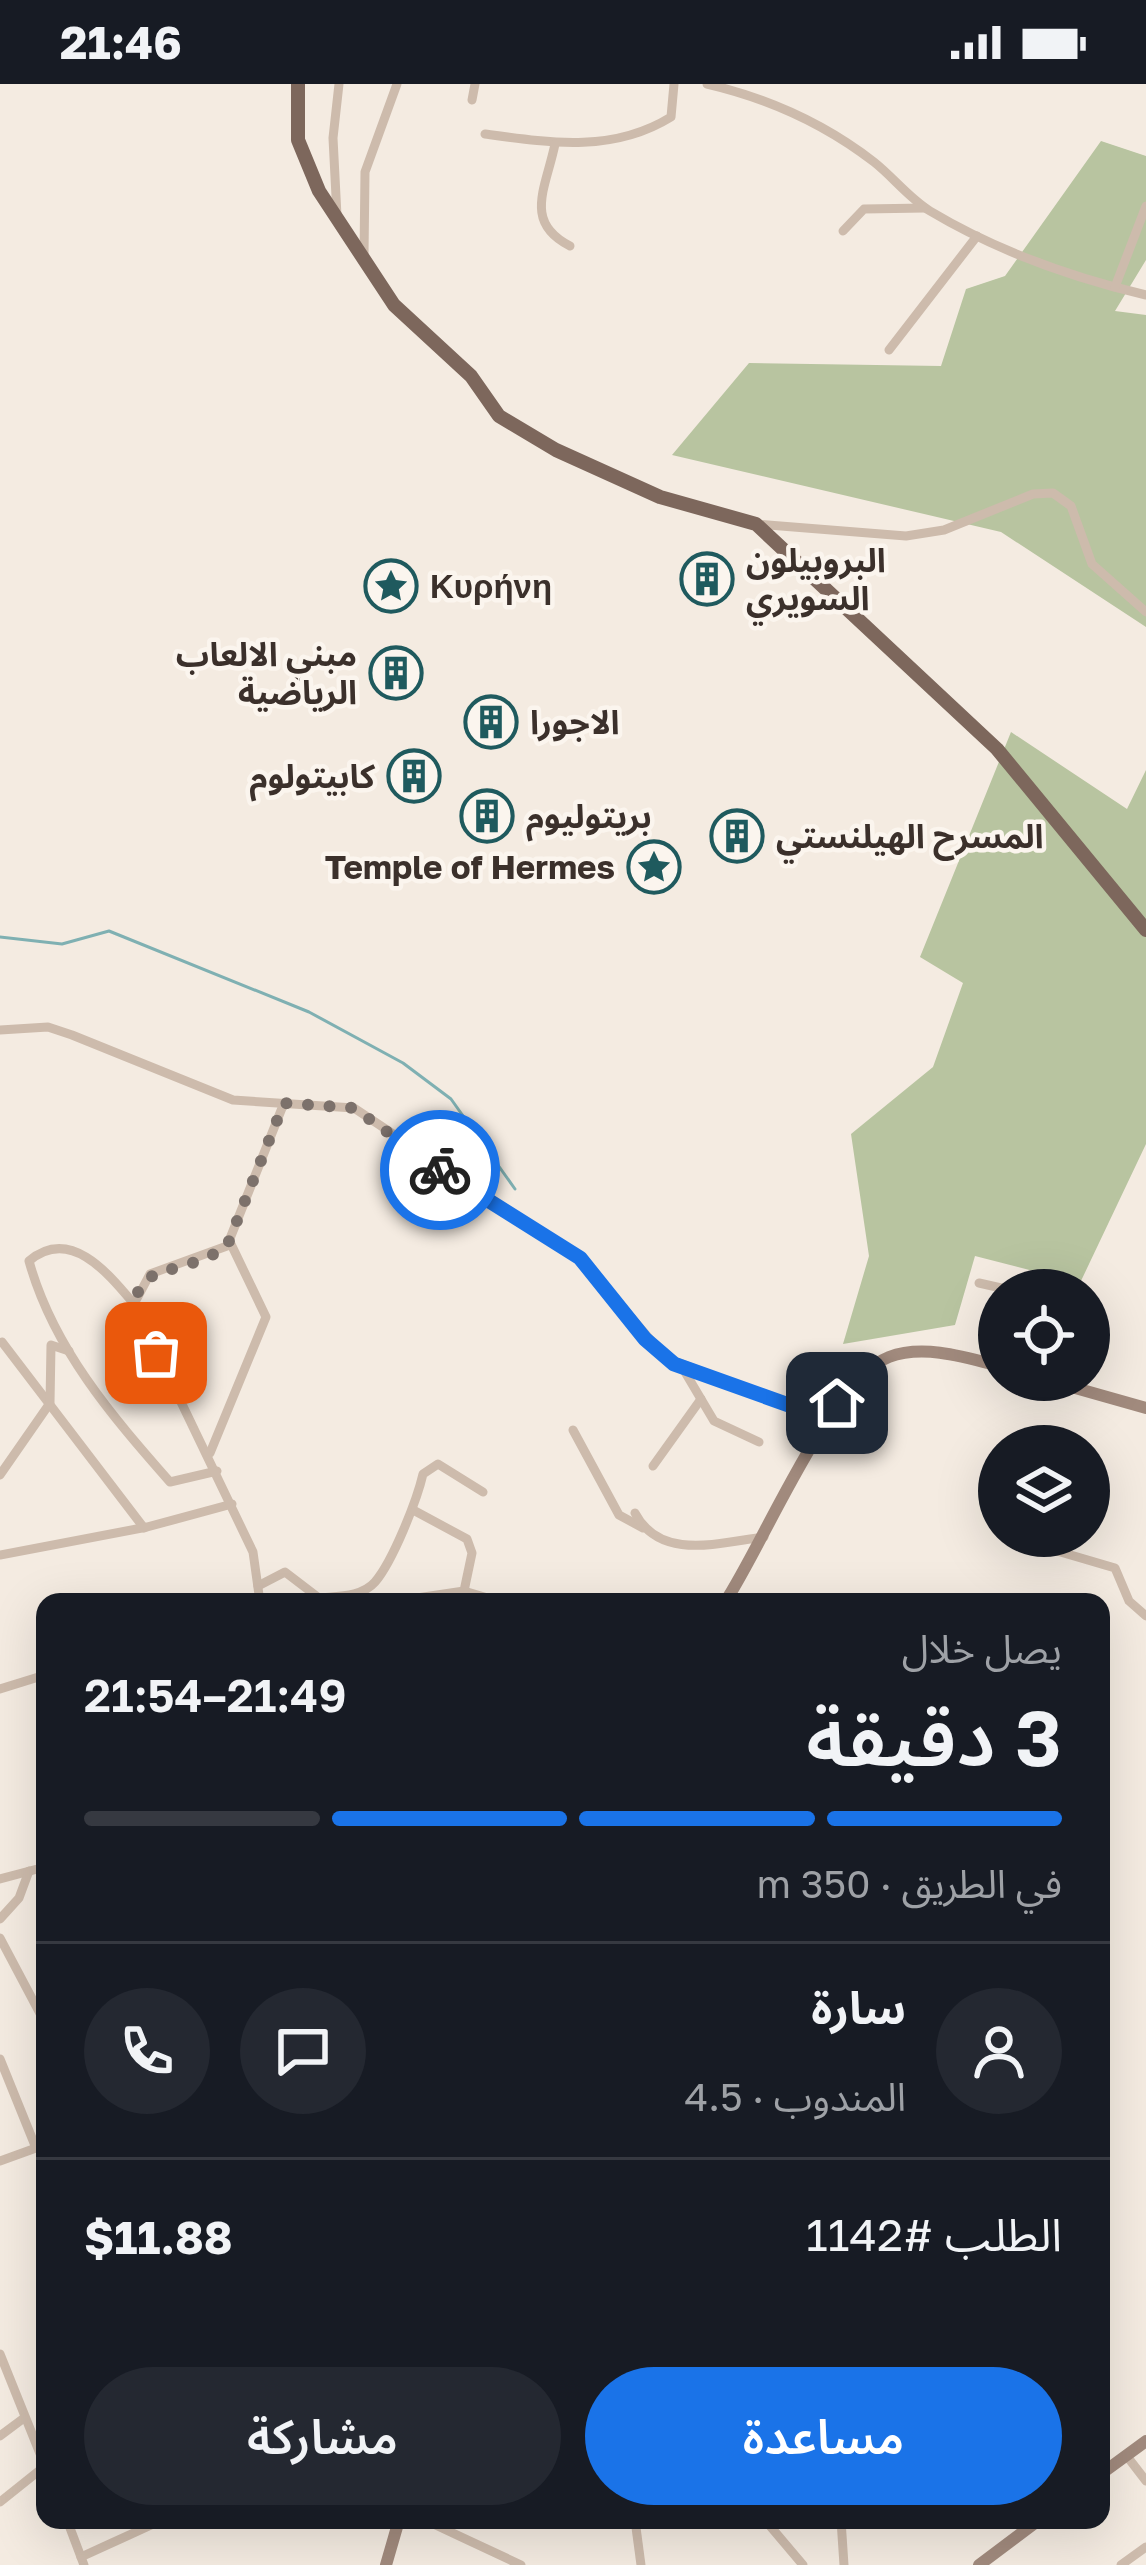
<!DOCTYPE html>
<html lang="ar">
<meta charset="utf-8">
<style>
body{margin:0;font-family:"Golos Text","Noto Sans Arabic",sans-serif;background:#242831;color:#f1f3f6;direction:rtl;height:100vh;display:flex;flex-direction:column;font-size:45px;white-space:nowrap}
*{box-sizing:border-box;margin:0}
p{font-size:39px;color:#9ea1a6}
.icon{flex:none;width:66px;height:66px;fill:none;stroke:currentColor;stroke-width:2;stroke-linecap:round;stroke-linejoin:round}
.map{position:relative;flex:1;overflow:hidden;direction:ltr}
.drawer{position:absolute;left:36px;top:1509px;width:1074px;height:936px;display:flex;flex-direction:column;background:#171b24;border-radius:24px;box-shadow:0 12px 48px #0002;direction:rtl}
.drawer>*{flex:none}
.fabs{position:absolute;left:978px;top:1185px;display:grid;gap:24px}
.fabs a{display:grid;place-items:center;width:132px;height:132px;border-radius:50%;background:#171b24;box-shadow:0 12px 48px #0002;font-size:60px}
.pin{position:absolute;display:grid;place-items:center;width:102px;height:102px;color:#fff;margin:-51px;border-radius:24px;box-shadow:0 6px 18px #0006}
.courier{position:absolute;display:grid;place-items:center;width:120px;height:120px;margin:-60px;border:9px solid #1a73e8;border-radius:50%;background:#fff;color:#222;box-shadow:0 3px 15px #0007}
.head em{font-style:normal;font-weight:600}
.head div{display:flex;flex-direction:column-reverse}
.head{display:flex;align-items:center;justify-content:space-between;height:204px;padding:0 48px}
h1{font-size:78px;font-weight:600;line-height:90px}
.bar{display:grid;grid-template-columns:repeat(4,1fr);gap:18px 12px;align-content:center;height:144px;padding:0 48px}
.bar i{height:15px;border-radius:9px;background:#363941}
.bar .current{background:#1a73e8}
.bar p{grid-column:span 4}
.line{display:flex;align-items:center;gap:30px;padding:0 48px;border-top:3px solid #363941}
.line div{flex:1}
.round{display:grid;place-items:center;flex:none;width:126px;height:126px;border-radius:63px;background:#242831}
.action{display:flex;gap:24px;margin-top:auto;padding:24px 48px}
.action a{flex:1;height:138px;border-radius:72px;background:#1a73e8;color:#fff;font-size:48px;font-weight:600;line-height:138px;text-align:center}
.action a+a{background:#242831;color:#f1f3f6}
.status{display:flex;justify-content:space-between;align-items:center;height:84px;padding:0 60px;background:#171b24;direction:ltr}
.status svg{height:33px;fill:currentColor}
.map>svg:first-child{display:block}
</style>
<div class="status"><b>21:46</b><svg viewBox="0 0 49 12"><path d="M0 12V9h3v3zM5 12V6h3v6zM10 12V3h3v9zM15 12V0h3v12zM26 1h20v11H26zM47 4h2v5h-2z"/></svg></div>
<div class="map">
<svg width="1146" height="2481" viewBox="0 0 1146 2481">
<rect width="100%" height="100%" fill="#f4ebe1"/>
<!-- green -->
<g fill="#b8c4a0">
<polygon points="1101,57 1146,72 1146,176 1115,227 1146,231 1146,543 1001,448 672,371 749,279 941,282 966,205 1005,192"/>
<polygon points="1011,648 1127,725 1146,686 1146,1060 1080,1199 975,1172 955,1241 843,1260 869,1172 851,1050 933,983 963,899 920,873"/>
</g>
<g fill="none" stroke-linecap="round" stroke-linejoin="round">
<!-- stream -->
<polyline stroke="#7fb0b2" stroke-width="3" points="0,853 62,860 109,847 309,928 403,979 451,1015 515,1105"/>
<!-- street -->
<g stroke="#cdbbac" stroke-width="9">
<path d="M707 0C767 14 825 40 874 78 893 93 909 114 930 127 997 167 1070 193 1146 211"/>
<polyline points="472,16 475,0"/>
<path d="M485 50C550 59 613 69 671 33L674 0"/>
<path d="M555 60C546 104 523 138 570 162"/>
<polyline points="337,132 333,54 339,0"/>
<polyline points="843,147 864,125 925,124"/>
<polyline points="364,171 365,88 397,0"/>
<polyline points="1115,203 1146,122"/>
<polyline points="889,266 977,152"/>
<polyline points="756,440 906,452 944,446 1033,410 1053,409 1071,422 1092,480 1146,528"/>
<polyline points="0,946 48,943 72,951 233,1016 354,1024 580,1174 666,1274 828,1335"/>
<polyline points="979,1199 1010,1206"/>
<path d="M134 1220C108 1189 70 1142 29 1177 53 1264 112 1332 170 1398L217 1387"/>
<polyline points="2,1258 144,1444"/>
<polyline points="682,1283 714,1337 759,1358"/>
<polyline points="573,1346 619,1431 643,1444"/>
<polyline points="210,1369 266,1233 230,1158"/>
<polyline points="653,1382 701,1315"/>
<polyline points="0,1391 50,1319 51,1261 69,1267"/>
<path d="M635 1429C660 1477 718 1459 764 1453"/>
<polyline points="1057,1467 1115,1484 1129,1517 1146,1532"/>
<polyline points="0,1471 147,1443 232,1420"/>
<path d="M258 1502 285 1488 319 1514C338 1512 362 1513 375 1498 393 1477 417 1416 423 1390L438 1380 483 1408"/>
<polyline points="464,1507 501,1518"/>
<polyline points="731,1509 740,1518"/>
<polyline points="260,1518 253,1468 134,1220 150,1190 227,1162 284,1019"/>
<polyline points="390,1518 464,1507 472,1469 467,1455 415,1427"/>
<polyline points="0,1605 45,1591"/>
<polyline points="0,1795 45,1783"/>
<polyline points="0,1835 19,1814 29,1787"/>
<polyline points="0,1854 45,1939"/>
<polyline points="0,1975 36,2064 0,2077"/>
<polyline points="0,2270 45,2382"/>
<polyline points="0,2352 24,2334"/>
<polyline points="1126,2371 1146,2397"/>
<polyline points="0,2418 45,2382"/>
<polyline points="67,2436 84,2481"/>
<polyline points="425,2436 521,2481"/>
<polyline points="635,2436 641,2481"/>
<polyline points="765,2436 803,2481"/>
<polyline points="841,2436 844,2481"/>
<polyline points="81,2473 162,2436"/>
<polyline points="1121,2481 1146,2463"/>
</g>
<!-- secondary -->
<g stroke="#a18a7d" stroke-width="12">
<polyline points="1047,1296 1146,1324"/>
<path d="M725 1518C763 1461 831 1295 889 1273 923 1260 965 1273 999 1282"/>
<polyline points="1101,2390 1146,2357"/>
<polyline points="386,2481 399,2436"/>
<polyline points="979,2481 1039,2436"/>
</g>
<!-- primary -->
<polyline stroke="#7d675c" stroke-width="14" points="298,0 298,56 319,107 394,221 471,292 499,332 556,366 660,413 756,440 997,665 1146,846"/>
</g>
<g fill="none" stroke-linecap="round" stroke-linejoin="round">
<!-- done -->
<path stroke="#7c716b" stroke-width="12" stroke-dasharray="0 21.6" d="M156 1269C103 1169 173 1201 227 1162L284 1019 354 1024 440 1086"/>
<!-- route -->
<polyline stroke="#1a73e8" stroke-width="15" points="440,1086 580,1174 645,1255 674,1280 828,1335 837,1319"/>
</g>
<!-- icons -->
<defs>
<g id="building-ring" transform="scale(2.7)"><circle r="9.5" fill="#fbf5ee" stroke="#1f5a5e" stroke-width="1.5"/><path d="M-4-6H4V6H1V3H-1V6H-4ZM-2.5-4.3h1.7v1.8h-1.7ZM.8-4.3h1.7v1.8H.8ZM-2.5-1h1.7V.8h-1.7ZM.8-1h1.7V.8H.8Z" fill="#1f5a5e"/></g>
<g id="sight-ring" transform="scale(2.7)"><circle r="9.5" fill="#fbf5ee" stroke="#1f5a5e" stroke-width="1.5"/><path d="M0-6L1.8-2.2L6-1.7L2.9 1.2L3.7 5.4L0 3.3L-3.7 5.4L-2.9 1.2L-6-1.7L-1.8-2.2Z" fill="#1f5a5e"/></g>
</defs>
<g fill-rule="evenodd">
<use href="#building-ring" x="707" y="495"/>
<use href="#sight-ring" x="391" y="502"/>
<use href="#building-ring" x="396" y="589"/>
<use href="#building-ring" x="491" y="638"/>
<use href="#building-ring" x="414" y="692"/>
<use href="#building-ring" x="487" y="732"/>
<use href="#building-ring" x="737" y="752"/>
<use href="#sight-ring" x="654" y="783"/>
</g>
<g text-anchor="middle" stroke-width="9" stroke-linejoin="round" paint-order="stroke">
<!-- poi labels -->
<g font-size="33" font-weight="bold" fill="#3b302b" stroke="#fbf5ee" text-anchor="start">
<text x="746" y="488">البروبيلون<tspan x="746" dy="38">السويري</tspan></text>
<text x="430" y="514">Κυρήνη</text>
<text x="357" y="582" text-anchor="end">مبني الالعاب<tspan x="357" dy="38">الرياضية</tspan></text>
<text x="530" y="650">الاجورا</text>
<text x="375" y="704" text-anchor="end">كابيتولوم</text>
<text x="526" y="744">بريتوليوم</text>
<text x="776" y="764">المسرح الهيلنستي</text>
<text x="615" y="795" text-anchor="end">Temple of Hermes</text>
</g>
</g>
</svg>
<div class="fabs">
<a><svg class="icon" aria-label="locate" viewBox="0 0 24 24"><circle cx="12" cy="12" r="6"/><path d="M12 2v4M12 18v4M2 12h4M18 12h4"/></svg></a>
<a><svg class="icon" aria-label="layers" viewBox="0 0 24 24"><path d="M12 4l9 5-9 5-9-5zM3 14l9 5 9-5"/></svg></a>
</div>
<div class="pin" style="left:156px;top:1269px;background:#ea580c"><svg class="icon" aria-label="bag" viewBox="0 0 24 24"><path d="M5 8h14l-1 12H6zM9 8a3 3 0 0 1 6 0"/></svg></div>
<div class="pin" style="left:837px;top:1319px;background:#1f2937"><svg class="icon" aria-label="home" viewBox="0 0 24 24"><path d="M3 11l9-7 9 7M6 9v11h12V9"/></svg></div>
<div class="courier" style="left:440px;top:1086px"><svg class="icon" aria-label="bike" viewBox="0 0 24 24"><circle cx="6" cy="16" r="4"/><circle cx="18" cy="16" r="4"/><path d="M6 16l4-8h5l3 8M10 8l3 8H6M13 5h3"/></svg></div>
<section class="drawer">
<div class="head"><div><h1>3 دقيقة</h1><p>يصل خلال</p></div><em>21:49–21:54</em></div>
<div class="bar"><i class="current"></i><i class="current"></i><i class="current"></i><i></i><p>في الطريق · 350 m</p></div>
<div class="line" style="height:216px"><a class="round"><svg class="icon" aria-label="person" viewBox="0 0 24 24"><circle cx="12" cy="8" r="4"/><path d="M4 21q1-7 8-7t8 7"/></svg></a><div><b>سارة</b><p>المندوب · 4.5</p></div><a class="round"><svg class="icon" aria-label="chat" viewBox="0 0 24 24"><path d="M4 5h16v11H9l-5 4z"/></svg></a><a class="round"><svg class="icon" aria-label="phone" viewBox="0 0 24 24"><path d="M5 4h4l2 5-3 2q2 4 5 5l2-3 5 2v4C11 20 4 13 5 4z"/></svg></a></div>
<div class="line" style="height:156px"><div>الطلب #1142</div><b>$11.88</b></div>
<div class="action"><a>مساعدة</a><a>مشاركة</a></div>
</section>
</div>
